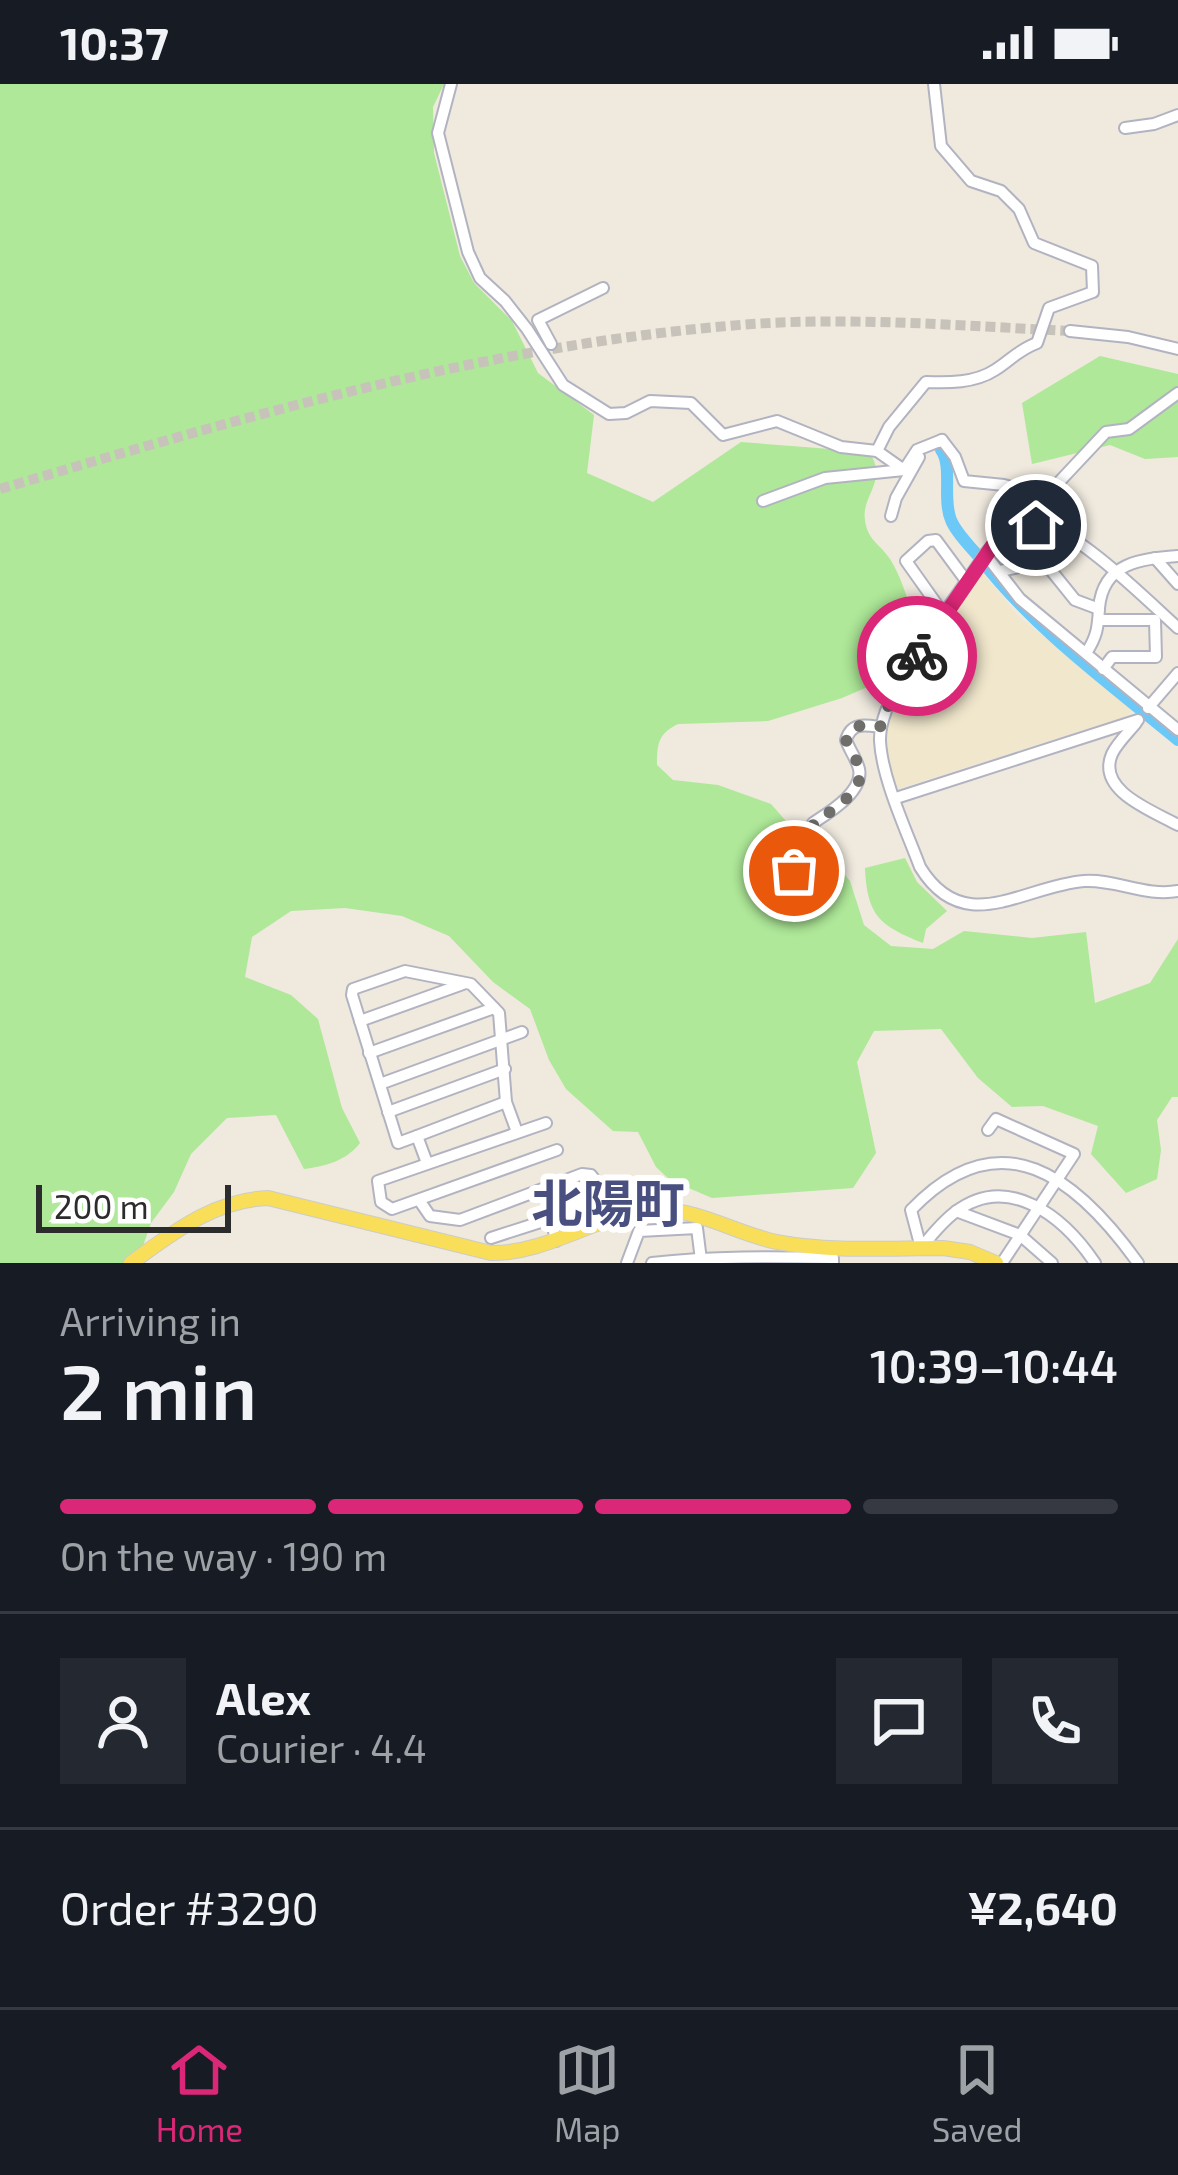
<!DOCTYPE html>
<meta charset="utf-8">
<style>
body{margin:0;font-family:"Exo 2","Noto Sans JP",sans-serif;background:#242831;color:#f1f3f6;height:100vh;display:flex;flex-direction:column;font-size:45px;white-space:nowrap}
*{box-sizing:border-box;margin:0}
p{font-size:39px;color:#9ea1a6}
.icon{flex:none;width:66px;height:66px;fill:none;stroke:currentColor;stroke-width:2;stroke-linecap:round;stroke-linejoin:round}
.map{position:relative;height:1179px;overflow:hidden}
.panel{display:flex;flex-direction:column;background:#171b24;flex:1}
.panel>*{flex:none}
.scale{position:absolute;left:36px;bottom:30px;width:195px;box-sizing:border-box;padding-left:12px;border:6px solid #2c2c2c;border-top:0;font-size:33px;line-height:42px;white-space:nowrap;color:#2c2c2c;-webkit-text-stroke:9px #fff;paint-order:stroke}
.pin{position:absolute;display:grid;place-items:center;width:102px;height:102px;color:#fff;margin:-51px;border:6px solid #fff;border-radius:50%;box-shadow:0 3px 12px #0007}
.courier{position:absolute;display:grid;place-items:center;width:120px;height:120px;margin:-60px;border:9px solid #db2777;border-radius:50%;background:#fff;color:#222;box-shadow:0 3px 15px #0007}
.overview em{font-style:normal;font-weight:600}
.overview div{display:flex;flex-direction:column-reverse}
.overview{display:flex;align-items:center;justify-content:space-between;height:204px;padding:0 60px}
h1{font-size:78px;font-weight:600;line-height:90px}
.bar{display:grid;grid-template-columns:repeat(4,1fr);gap:18px 12px;align-content:center;height:144px;padding:0 60px}
.bar i{height:15px;border-radius:9px;background:#363941}
.bar .current{background:#db2777}
.bar p{grid-column:span 4}
.line{display:flex;align-items:center;gap:30px;padding:0 60px;border-top:3px solid #363941}
.line div{flex:1}
.round{display:grid;place-items:center;flex:none;width:126px;height:126px;border-radius:0px;background:#242831}
.status{display:flex;justify-content:space-between;align-items:center;height:84px;padding:0 60px;background:#171b24;direction:ltr}
.status svg{height:33px;fill:currentColor}
.dock{display:flex;justify-content:space-around;align-items:center;height:168px;border-top:3px solid #363941;background:#171b24;font-size:33px;color:#9ea1a6}
.dock a{display:grid;justify-items:center;gap:6px}
.dock .current{color:#db2777}
.map>svg:first-child{display:block}
</style>
<div class="status"><b>10:37</b><svg viewBox="0 0 49 12"><path d="M0 12V9h3v3zM5 12V6h3v6zM10 12V3h3v9zM15 12V0h3v12zM26 1h20v11H26zM47 4h2v5h-2z"/></svg></div>
<div class="map">
<svg width="1178" height="1179" viewBox="0 0 1178 1179">
<rect width="100%" height="100%" fill="#efe9de"/>
<!-- education -->
<polygon fill="#f1e7cd" points="980,486 1017,531 1133,624 1127,632 897,705 885,668 884,641 894,614"/>
<!-- green -->
<g fill="#aee898">
<path d="M0 0H444L433 23 434 69 460 172 474 199 512 237 538 289 594 331 587 389 653 418 741 358 830 365 872 373C886 398 861 413 865 436 867 456 881 461 890 475 902 494 908 517 915 538L886 595 842 614 768 637 678 640C658 650 657 660 657 681L673 696 718 701 771 720 785 736 816 755 850 797 864 841 891 862 933 865 964 847 1032 854 1086 848 1095 919 1150 899 1178 855V1013H1172L1157 1036 1161 1066 1157 1095 1126 1109 1091 1070 1098 1042 1043 1022 1012 1023 978 994 941 945 874 947 857 978 876 1069 853 1104 712 1114 670 1096 656 1083 638 1048 613 1047 566 1005 549 976 530 925 493 898 449 852 402 832 345 824 291 827 252 853 245 893 291 911 318 935 342 1024 360 1059C346 1077 326 1082 304 1085L276 1031 227 1034 191 1070 174 1108 151 1139 137 1179H0Z"/>
<polygon points="1100,272 1178,290 1178,373 1145,375 1110,361 1032,380 1022,319"/>
<path d="M905 774 917 798 947 827 926 845 923 859C880 842 867 832 865 784Z"/>
</g>
<g fill="none" stroke-linecap="round" stroke-linejoin="round">
<!-- river -->
<path stroke="#6cc8f6" stroke-width="12" d="M941 366C953 382 942 415 951 436 956 449 970 462 979 473 1034 545 1109 599 1178 656"/>
<!-- minor-tunnel -->
<path stroke="#c8c3ba" stroke-width="10" stroke-dasharray="10 5" stroke-linecap="butt" d="M0 405C246 332 495 259 752 240 858 233 965 242 1070 247"/>
<!-- minor casing -->
<g stroke="#b2b3c1" stroke-width="14">
<g id="minor">
<polyline points="451,0 438,49 468,168 480,194 505,217 527,245 563,301 609,330 626,329 650,317 691,319 723,351 777,337 841,363 877,367 904,386 917,366 942,356"/>
<polyline points="1125,44 1154,40 1178,31"/>
<polyline points="1070,247 1128,253 1178,265"/>
<polyline points="551,260 538,236 603,204"/>
<polyline points="938,358 942,356 955,373 964,397 1004,401 1045,413 1106,348 1129,345 1178,309"/>
<path d="M877 367 889 343 926 298C948 299 975 299 995 286 1011 276 1018 266 1037 259L1049 224 1093 208 1092 182 1034 159 1019 125 1001 107 971 97 941 62 934 0"/>
<polyline points="763,417 825,394 904,386"/>
<polyline points="891,432 896,414 919,373"/>
<polyline points="985,470 1020,515 1178,646"/>
<polyline points="1155,474 1178,500"/>
<polyline points="1000,487 1029,481 1050,485 1075,516 1099,525"/>
<polyline points="945,532 906,477 928,457 936,456 967,498"/>
<polyline points="1099,536 1155,536 1156,573 1112,573 1103,585"/>
<path d="M1178 544C1150 519 1076 445 1042 441 1017 439 999 452 985 470 957 515 878 608 880 657 882 695 907 748 920 783 964 855 1023 802 1084 797 1116 795 1146 813 1178 807"/>
<path d="M1086 569C1097 553 1098 543 1099 524 1103 478 1141 475 1178 472"/>
<polyline points="1148,624 1178,589"/>
<path d="M1136 639C1129 648 1117 659 1112 670 1096 707 1153 727 1178 741"/>
<polyline points="896,714 1138,636"/>
<path d="M793 787 809 790 816 759 813 739C828 729 864 708 859 685 857 676 849 665 846 656 851 638 865 641 880 643"/>
<polyline points="770,818 786,811 823,817 825,814 812,802 809,790"/>
<polyline points="360,937 463,900"/>
<polyline points="369,969 494,924"/>
<polyline points="380,1000 522,948"/>
<polyline points="388,1028 505,985"/>
<polyline points="546,1039 378,1097 381,1118 392,1125 557,1066"/>
<polyline points="988,1046 996,1035 1074,1070 1002,1179"/>
<polyline points="417,1052 506,1018"/>
<polyline points="427,1079 417,1052 398,1059 352,911 353,905 405,887 471,900 499,929 506,1018 517,1048"/>
<polyline points="419,1116 430,1132 460,1136 582,1090 591,1091 597,1099 595,1110 552,1137 556,1157"/>
<polyline points="956,1127 1020,1151 1052,1179"/>
<polyline points="491,1154 553,1134"/>
<path d="M921 1164 911 1126C1001 1032 1077 1094 1138 1179"/>
<path d="M921 1164C931 1152 941 1139 954 1129 1008 1087 1064 1133 1095 1179"/>
<polyline points="627,1179 639,1147 697,1144 701,1176"/>
<path d="M652 1179C713 1172 773 1173 833 1174V1179"/>
</g>
</g>
<!-- major casing -->
<g stroke="#ccc" stroke-width="16">
<path id="major" d="M131 1179C174 1148 214 1116 268 1114L491 1169C551 1170 602 1126 661 1126 700 1126 738 1150 777 1158 830 1168 889 1164 943 1164L970 1168 996 1179"/>
</g>
<!-- minor -->
<use href="#minor" stroke="#fff" stroke-width="10"/>
<!-- major -->
<use href="#major" stroke="#f9de59" stroke-width="14"/>
</g>
<g fill="none" stroke-linecap="round" stroke-linejoin="round">
<!-- done -->
<path stroke="#706e6a" stroke-width="12" stroke-dasharray="0 21.6" d="M794 787 809 790 815 759 813 740C826 730 858 712 860 692 861 681 850 665 846 656 851 638 865 641 880 643L891 615 917 572"/>
<!-- route -->
<polyline stroke="#db2777" stroke-width="15" points="917,572 998,454 1018,444 1036,441"/>
</g>
<g text-anchor="middle" stroke-width="12" stroke-linejoin="round" paint-order="stroke">
<!-- quarter labels -->
<g font-size="51" font-weight="bold" fill="#495080" stroke="#fff">
<text x="608" y="1138">北陽町</text>
</g>
</g>
</svg>
<div class="scale">200 m</div>
<div class="pin" style="left:794px;top:787px;background:#ea580c"><svg class="icon" aria-label="bag" viewBox="0 0 24 24"><path d="M5 8h14l-1 12H6zM9 8a3 3 0 0 1 6 0"/></svg></div>
<div class="pin" style="left:1036px;top:441px;background:#1f2937"><svg class="icon" aria-label="home" viewBox="0 0 24 24"><path d="M3 11l9-7 9 7M6 9v11h12V9"/></svg></div>
<div class="courier" style="left:917px;top:572px"><svg class="icon" aria-label="bike" viewBox="0 0 24 24"><circle cx="6" cy="16" r="4"/><circle cx="18" cy="16" r="4"/><path d="M6 16l4-8h5l3 8M10 8l3 8H6M13 5h3"/></svg></div>
</div>
<section class="panel">
<div class="overview"><div><h1>2 min</h1><p>Arriving in</p></div><em>10:39–10:44</em></div>
<div class="bar"><i class="current"></i><i class="current"></i><i class="current"></i><i></i><p>On the way · 190 m</p></div>
<div class="line" style="height:216px"><a class="round"><svg class="icon" aria-label="person" viewBox="0 0 24 24"><circle cx="12" cy="8" r="4"/><path d="M4 21q1-7 8-7t8 7"/></svg></a><div><b>Alex</b><p>Courier · 4.4</p></div><a class="round"><svg class="icon" aria-label="chat" viewBox="0 0 24 24"><path d="M4 5h16v11H9l-5 4z"/></svg></a><a class="round"><svg class="icon" aria-label="phone" viewBox="0 0 24 24"><path d="M5 4h4l2 5-3 2q2 4 5 5l2-3 5 2v4C11 20 4 13 5 4z"/></svg></a></div>
<div class="line" style="height:156px"><div>Order #3290</div><b>¥2,640</b></div>
</section>
<nav class="dock">
<a class="current"><svg class="icon" aria-label="home" viewBox="0 0 24 24"><path d="M3 11l9-7 9 7M6 9v11h12V9"/></svg>Home</a>
<a><svg class="icon" aria-label="map" viewBox="0 0 24 24"><path d="M3 6l6-2 6 2 6-2v14l-6 2-6-2-6 2zM9 4v14M15 6v14"/></svg>Map</a>
<a><svg class="icon" aria-label="saved" viewBox="0 0 24 24"><path d="M7 4h10v16l-5-4-5 4z"/></svg>Saved</a>
</nav>
